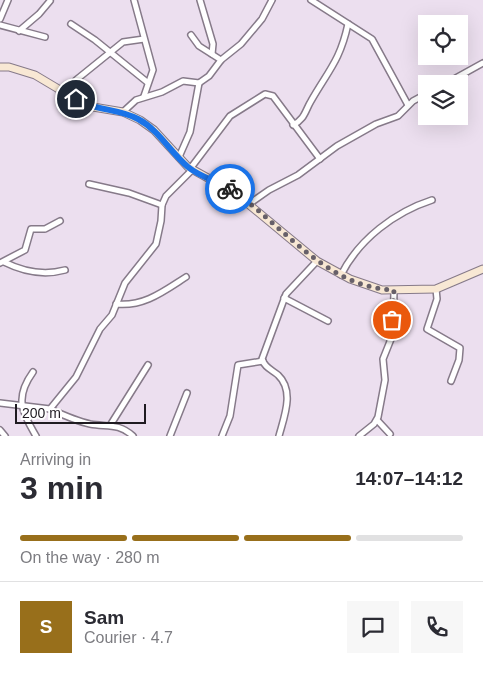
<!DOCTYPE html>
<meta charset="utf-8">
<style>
body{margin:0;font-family:Arial,sans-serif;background:#f7f7f7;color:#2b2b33;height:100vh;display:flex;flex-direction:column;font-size:19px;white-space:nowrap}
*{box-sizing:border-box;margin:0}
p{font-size:16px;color:#7c7c81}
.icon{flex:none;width:28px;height:28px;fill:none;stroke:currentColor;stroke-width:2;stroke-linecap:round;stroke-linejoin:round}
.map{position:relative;height:436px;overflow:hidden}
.drawer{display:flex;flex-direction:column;background:#fff;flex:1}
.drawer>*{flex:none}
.tools{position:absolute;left:418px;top:15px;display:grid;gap:10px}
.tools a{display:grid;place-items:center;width:50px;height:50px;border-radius:0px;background:#fff;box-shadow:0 5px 20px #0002;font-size:25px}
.scale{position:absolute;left:15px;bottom:12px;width:131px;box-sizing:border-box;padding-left:5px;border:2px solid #1f1b21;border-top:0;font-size:14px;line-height:18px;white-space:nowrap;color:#1f1b21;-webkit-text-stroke:4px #fff;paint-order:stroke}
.pin{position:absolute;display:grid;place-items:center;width:42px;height:42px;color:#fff;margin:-21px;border:2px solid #fff;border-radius:50%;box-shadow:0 1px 5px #0007}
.courier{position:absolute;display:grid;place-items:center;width:50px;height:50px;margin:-25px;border:4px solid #1a73e8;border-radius:50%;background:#fff;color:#222;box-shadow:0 1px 6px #0007}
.head em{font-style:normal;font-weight:700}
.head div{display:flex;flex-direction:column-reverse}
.head{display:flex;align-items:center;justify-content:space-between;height:85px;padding:0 20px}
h1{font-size:32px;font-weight:700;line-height:38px}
.bar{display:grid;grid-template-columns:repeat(4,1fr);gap:8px 5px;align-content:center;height:60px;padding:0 20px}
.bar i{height:6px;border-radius:4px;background:#e1e1e2}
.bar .active{background:#986f1b}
.bar p{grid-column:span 4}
.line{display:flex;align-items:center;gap:12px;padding:0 20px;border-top:1px solid #e1e1e2}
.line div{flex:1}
.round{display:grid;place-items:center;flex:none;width:52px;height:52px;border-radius:0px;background:#f7f7f7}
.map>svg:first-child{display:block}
</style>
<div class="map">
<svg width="483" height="436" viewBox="0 0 483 436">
<rect width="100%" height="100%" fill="#ecdfef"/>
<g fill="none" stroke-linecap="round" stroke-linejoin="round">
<!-- street casing -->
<g stroke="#867a89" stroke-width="8">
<g id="street">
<polyline points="134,0 153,70 144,96"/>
<polyline points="200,0 213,44 212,54"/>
<polyline points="311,0 372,39 408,105"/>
<polyline points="0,19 8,0"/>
<polyline points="71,24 95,40 147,82"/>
<polyline points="0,25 45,37"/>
<polyline points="19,31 39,14 50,1"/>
<polyline points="191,35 199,46 221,60"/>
<polyline points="445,84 483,63"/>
<polyline points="66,92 76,80 123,42 144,39"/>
<polyline points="123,112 136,100 162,92 183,81 199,83 209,76 221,60 241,44 262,19 272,0"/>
<path d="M293 125C305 119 305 111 311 101 328 71 340 61 348 24"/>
<polyline points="179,157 190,132 199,83"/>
<polyline points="190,169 230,116 265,94 273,96 320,159"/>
<polyline points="89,184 129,193 162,205"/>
<polyline points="249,204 269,190 298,175 337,146 376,124 398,116 413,101 426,94"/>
<path d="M4 262C24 272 43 276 65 270"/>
<polyline points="0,263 25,250 31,229 45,229 60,221"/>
<path d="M341 275C359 239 395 212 432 200"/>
<polyline points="436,289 437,299 427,329 460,348 459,360 451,381"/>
<polyline points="284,298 328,321"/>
<path d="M116 304C144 307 164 291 186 277"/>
<path d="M33 372C15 397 21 411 36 436"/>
<polyline points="0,403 50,409 76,377 100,329 112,315 125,283 156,244 161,221 162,205 166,196 192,170"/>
<path d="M50 409C63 415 76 421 90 424 107 427 119 423 133 436"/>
<polyline points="377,420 390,434"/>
<polyline points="111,424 148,365"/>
<polyline points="0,430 5,436"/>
<polyline points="170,436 187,393"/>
<polyline points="222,436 230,416 238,365 263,361"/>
<path d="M279 436C284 417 295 391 278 375 272 370 264 367 262 359L286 294 317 261"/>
<polyline points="359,436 374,424 378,417 385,380 383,359 393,334 394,291"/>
</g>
</g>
<!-- secondary casing -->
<g stroke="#867a89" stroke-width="9">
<polyline id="secondary" points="0,67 9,67 35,75 87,106 123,112 140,120 154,130 188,167 235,193 317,261 350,279 382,290 436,289 483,269"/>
</g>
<!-- street -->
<use href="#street" stroke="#fff" stroke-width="5"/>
<!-- secondary -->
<use href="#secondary" stroke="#f8e8d4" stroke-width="7"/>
</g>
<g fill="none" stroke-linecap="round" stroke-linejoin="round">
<!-- done -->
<path stroke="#676069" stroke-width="5" stroke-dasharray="0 9" d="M230 189C283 224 324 287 394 290L392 320"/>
<!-- route -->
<path stroke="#1a73e8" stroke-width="6" d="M76 99C95 111 117 108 138 119 159 130 170 152 188 167 200 177 217 181 230 189"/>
</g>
</svg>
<div class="tools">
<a><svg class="icon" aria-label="locate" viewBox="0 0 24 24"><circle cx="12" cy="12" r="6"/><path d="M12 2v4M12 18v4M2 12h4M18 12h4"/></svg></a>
<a><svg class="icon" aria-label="layers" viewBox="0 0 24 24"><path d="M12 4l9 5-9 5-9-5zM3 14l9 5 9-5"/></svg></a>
</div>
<div class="scale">200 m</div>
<div class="pin" style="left:392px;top:320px;background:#ea580c"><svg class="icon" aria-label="bag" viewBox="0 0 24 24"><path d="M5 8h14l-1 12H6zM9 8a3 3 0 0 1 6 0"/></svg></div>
<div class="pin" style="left:76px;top:99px;background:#1f2937"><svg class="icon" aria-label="home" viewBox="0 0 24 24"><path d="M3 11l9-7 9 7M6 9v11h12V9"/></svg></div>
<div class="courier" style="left:230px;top:189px"><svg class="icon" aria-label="bike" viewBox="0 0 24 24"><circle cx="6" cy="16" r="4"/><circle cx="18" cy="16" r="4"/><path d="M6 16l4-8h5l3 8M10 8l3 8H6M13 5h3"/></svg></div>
</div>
<section class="drawer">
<div class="head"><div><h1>3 min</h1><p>Arriving in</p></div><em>14:07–14:12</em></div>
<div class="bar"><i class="active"></i><i class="active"></i><i class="active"></i><i></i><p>On the way · 280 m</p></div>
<div class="line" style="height:90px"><b class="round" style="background:#986f1b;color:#fff">S</b><div><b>Sam</b><p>Courier · 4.7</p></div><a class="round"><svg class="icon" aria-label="chat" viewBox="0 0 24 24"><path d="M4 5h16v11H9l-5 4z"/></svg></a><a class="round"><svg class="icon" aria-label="phone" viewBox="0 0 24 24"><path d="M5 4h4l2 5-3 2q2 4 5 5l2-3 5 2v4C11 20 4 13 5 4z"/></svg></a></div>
</section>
